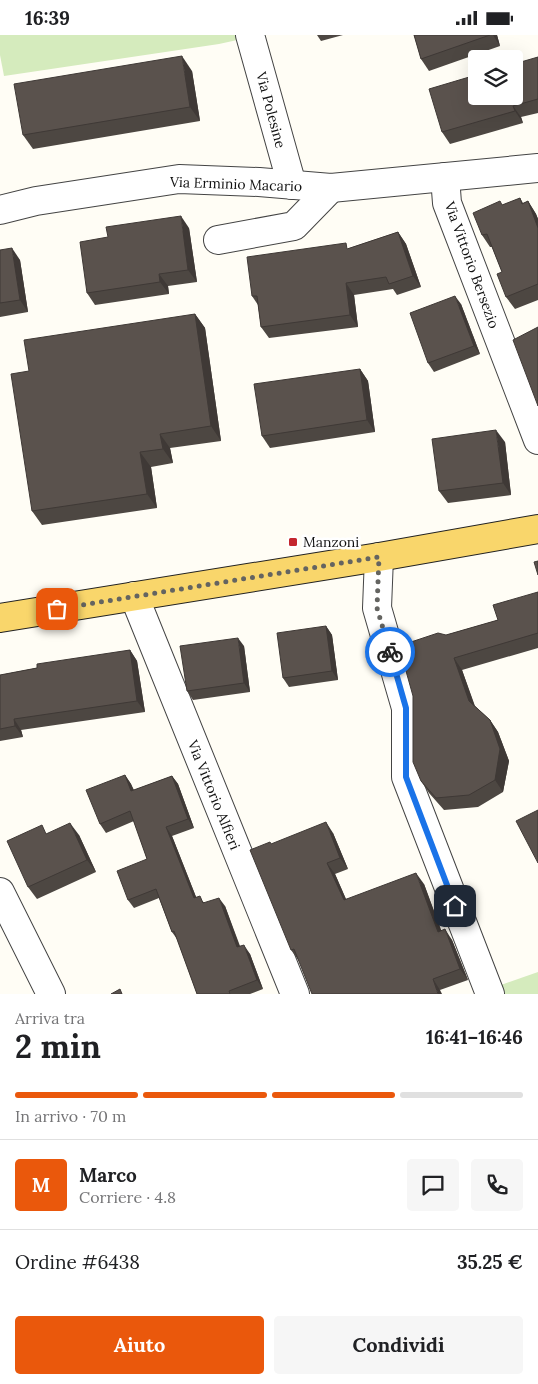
<!DOCTYPE html>
<html lang="it">
<meta charset="utf-8">
<style>
body{margin:0;font-family:Lora,serif;background:#f6f6f6;color:#202124;height:100vh;display:flex;flex-direction:column;font-size:19px;white-space:nowrap}
*{box-sizing:border-box;margin:0}
p{font-size:16px;color:#757577}
.icon{flex:none;width:28px;height:28px;fill:none;stroke:currentColor;stroke-width:2;stroke-linecap:round;stroke-linejoin:round}
.map{position:relative;height:959px;overflow:hidden}
.sheet{display:flex;flex-direction:column;background:#fff;flex:1}
.sheet>*{flex:none}
.fabs{position:absolute;left:468px;top:15px;display:grid;gap:10px}
.fabs a{display:grid;place-items:center;width:55px;height:55px;border-radius:5px;background:#fff;box-shadow:0 5px 20px #0002;font-size:25px}
.pin{position:absolute;display:grid;place-items:center;width:42px;height:42px;color:#fff;margin:-21px;border-radius:10px;box-shadow:0 2px 8px #0006}
.courier{position:absolute;display:grid;place-items:center;width:50px;height:50px;margin:-25px;border:4px solid #1a73e8;border-radius:50%;background:#fff;color:#222;box-shadow:0 1px 6px #0007}
.overview em{font-style:normal;font-weight:700}
.overview div{display:flex;flex-direction:column-reverse}
.overview{display:flex;align-items:center;justify-content:space-between;height:85px;padding:0 15px}
h1{font-size:32px;font-weight:700;line-height:38px}
.bar{display:grid;grid-template-columns:repeat(4,1fr);gap:8px 5px;align-content:center;height:60px;padding:0 15px}
.bar i{height:6px;border-radius:4px;background:#e0e0e0}
.bar .current{background:#ea580c}
.bar p{grid-column:span 4}
.line{display:flex;align-items:center;gap:12px;padding:0 15px;border-top:1px solid #e0e0e0}
.line div{flex:1}
.round{display:grid;place-items:center;flex:none;width:52px;height:52px;border-radius:5px;background:#f6f6f6}
.cta{display:flex;gap:10px;margin-top:auto;padding:10px 15px}
.cta a{flex:1;height:58px;border-radius:5px;background:#ea580c;color:#fff;font-size:20px;font-weight:700;line-height:58px;text-align:center}
.cta a+a{background:#f6f6f6;color:#202124}
.status{display:flex;justify-content:space-between;align-items:center;height:35px;padding:0 25px;background:#fff;direction:ltr}
.status svg{height:14px;fill:currentColor}
.map>svg:first-child{display:block}
</style>
<div class="status"><b>16:39</b><svg viewBox="0 0 49 12"><path d="M0 12V9h3v3zM5 12V6h3v6zM10 12V3h3v9zM15 12V0h3v12zM26 1h20v11H26zM47 4h2v5h-2z"/></svg></div>
<div class="map">
<svg width="538" height="959" viewBox="0 0 538 959">
<rect width="100%" height="100%" fill="#fffdf5"/>
<!-- green -->
<g fill="#d5ebbd">
<polygon points="0,0 250,0 251,2 219,9 4,41 0,20"/>
<polygon points="538,937 538,959 501,959 498,951"/>
</g>
<g fill="none" stroke-linecap="round" stroke-linejoin="round">
<!-- minor casing -->
<g stroke="#444" stroke-width="30">
<g id="minor">
<polyline points="250,0 292,150"/>
<polyline points="445,142 447,168 538,405"/>
<polyline points="0,175 36,166 179,144 259,147 331,153 538,133"/>
<polyline points="218,205 294,191 331,153"/>
<polyline points="379,522 377,573 406,673 406,742 490,959"/>
<polyline points="134,561 295,959"/>
<polyline points="0,857 51,959"/>
</g>
</g>
<!-- major casing -->
<g stroke="#222" stroke-width="30">
<polyline id="major" points="0,583 379,522 538,494"/>
</g>
<!-- minor -->
<use href="#minor" stroke="#fff" stroke-width="28"/>
<!-- major -->
<use href="#major" stroke="#f9d66b" stroke-width="28"/>
</g>
<!-- wall -->
<g fill="#4d4742">
<polygon points="317,0 343,0 321,6"/>
<polygon points="414,0 497,0 500,11 429,36 421,24"/>
<polygon points="538,22 538,78 521,82 523,88 450,109 442,97"/>
<polygon points="192,36 200,86 33,114 23,100"/>
<polygon points="520,163 523,168 528,166 536,179 538,184 538,265 515,274 506,262 502,237 492,212 490,212 482,200 503,170"/>
<polygon points="189,193 197,247 168,251 169,259 95,270 87,258"/>
<polygon points="398,197 406,209 421,252 397,260 393,254 354,260 358,292 269,303 261,292 258,270 252,261 350,213"/>
<polygon points="0,215 20,225 28,277 0,282"/>
<polygon points="461,269 480,319 434,337 428,328"/>
<polygon points="195,279 205,293 221,406 170,413 173,428 151,432 157,473 42,490 32,476 29,336"/>
<polygon points="360,334 368,346 375,397 270,413 262,401"/>
<polygon points="505,407 511,460 448,468 439,456"/>
<polygon points="538,557 538,613 462,635 475,671 490,685 498,697 509,726 503,757 478,772 444,775 429,758 421,746 446,600 498,585"/>
<polygon points="326,591 332,600 338,645 289,652 283,643"/>
<polygon points="244,611 250,657 193,665 187,656"/>
<polygon points="130,615 137,626 145,677 21,695 23,702 0,706 0,640"/>
<polygon points="125,740 131,749 134,755 172,741 178,749 194,793 172,801 196,862 205,868 225,871 240,911 250,919 263,954 250,959 197,959 177,904 172,897 159,863 134,873 128,865 147,824 134,786 106,798 100,789"/>
<polygon points="48,798 79,800 96,837 37,864 28,852"/>
<polygon points="333,798 348,834 335,839 346,864 424,849 441,896 452,905 468,945 440,955 299,926 291,915 272,809"/>
</g>
<!-- shaded-wall -->
<g fill="#3f3936">
<polygon points="493,0 497,0 500,11"/>
<polygon points="182,21 192,36 200,86 190,72"/>
<polygon points="513,71 521,82 523,88 515,76"/>
<polygon points="528,166 536,179 538,184 538,193"/>
<polygon points="181,181 189,193 197,247 188,235"/>
<polygon points="398,197 406,209 421,252 413,241"/>
<polygon points="12,213 20,225 28,277 20,265"/>
<polygon points="159,239 168,251 169,259 160,247"/>
<polygon points="346,248 354,260 358,292 350,280"/>
<polygon points="455,261 461,269 480,319 474,311"/>
<polygon points="195,279 205,293 221,406 211,391"/>
<polygon points="360,334 368,346 375,397 367,385"/>
<polygon points="496,395 505,407 511,460 503,448"/>
<polygon points="160,399 170,413 173,428 163,414"/>
<polygon points="140,417 151,432 157,473 147,459"/>
<polygon points="326,591 332,600 338,645 332,636"/>
<polygon points="238,603 244,611 250,657 244,648"/>
<polygon points="130,615 137,626 145,677 137,666"/>
<polygon points="454,623 462,635 477,678 469,666"/>
<polygon points="14,684 21,695 23,702 15,691"/>
<polygon points="490,685 498,697 509,726 503,757 495,745"/>
<polygon points="125,740 131,749 137,764 131,756"/>
<polygon points="172,741 178,749 194,793 188,784"/>
<polygon points="326,787 333,798 348,834 340,823"/>
<polygon points="70,788 79,800 96,837 87,825"/>
<polygon points="166,792 172,801 200,872 194,863"/>
<polygon points="327,828 335,839 351,876 344,865"/>
<polygon points="416,838 424,849 446,908 438,897"/>
<polygon points="219,863 225,871 243,921 237,912"/>
<polygon points="445,894 452,905 468,945 460,934"/>
<polygon points="244,910 250,919 263,954 257,945"/>
<polygon points="433,944 440,955 442,959 438,959"/>
</g>
<!-- building -->
<g fill="#5a524d" stroke="#3f3936">
<polygon points="414,0 490,0 421,24"/>
<polygon points="182,21 190,72 23,100 14,49"/>
<polygon points="538,22 538,64 513,71 515,76 442,97 429,54 476,40 476,61 514,61 514,29"/>
<polygon points="520,163 522,169 528,166 538,193 538,249 506,262 497,239 502,237 487,199 482,200 473,178 500,166 502,170"/>
<polygon points="181,181 188,235 159,239 160,247 87,258 80,207 108,202 106,192"/>
<polygon points="398,197 413,241 389,249 386,242 346,248 350,280 261,292 257,261 252,261 247,222 346,208 347,214"/>
<polygon points="12,213 20,265 0,268 0,215"/>
<polygon points="455,261 474,311 428,328 410,278"/>
<polygon points="195,279 211,391 160,399 163,414 140,417 147,459 32,476 11,339 29,336 24,305"/>
<polygon points="538,292 538,371 513,305"/>
<polygon points="360,334 367,385 262,401 254,349"/>
<polygon points="496,395 503,448 439,456 432,404"/>
<polygon points="538,526 538,540 534,527"/>
<polygon points="538,557 538,598 454,623 469,666 490,685 500,714 495,745 469,760 436,763 421,746 413,727 413,661 399,611 438,598 446,600 498,585 493,570"/>
<polygon points="326,591 332,636 283,643 277,598"/>
<polygon points="238,603 244,648 187,656 180,611"/>
<polygon points="130,615 137,666 14,684 15,691 0,694 0,640 37,633 37,629"/>
<polygon points="125,740 131,756 172,741 188,784 166,792 194,863 200,861 203,868 219,863 237,912 244,910 257,945 229,956 230,959 197,959 174,896 172,897 156,854 128,865 117,836 147,824 130,776 100,789 86,755"/>
<polygon points="538,775 538,828 516,786"/>
<polygon points="326,787 340,823 327,828 344,865 416,838 438,897 445,894 460,934 433,944 438,959 312,959 294,914 291,915 250,815 270,807 271,809"/>
<polygon points="70,788 87,825 28,852 7,806 42,790 46,799"/>
<polygon points="120,954 122,959 111,959"/>
</g>
<g fill="none" stroke-linecap="round" stroke-linejoin="round">
<!-- done -->
<polyline stroke="#646461" stroke-width="5" stroke-dasharray="0 9" points="57,574 379,522 377,573 390,617"/>
<!-- route -->
<polyline stroke="#1a73e8" stroke-width="6" points="390,617 406,673 406,742 455,871"/>
</g>
<!-- markers -->
<rect fill="#c4262e" stroke="#fff" stroke-width="2" x="288" y="502" width="10" height="10" rx="2.5"/>
<g text-anchor="middle" stroke-width="5" stroke-linejoin="round" paint-order="stroke">
<!-- street labels -->
<g font-size="14" fill="#111" stroke="#fff">
<text transform="translate(271 75) rotate(75)" y="5">Via Polesine</text>
<text transform="translate(236 149) rotate(2)" y="5">Via Erminio Macario</text>
<text transform="translate(472 230) rotate(70)" y="5">Via Vittorio Bersezio</text>
<text transform="translate(214 760) rotate(68)" y="5">Via Vittorio Alfieri</text>
</g>
<!-- poi labels -->
<g font-size="14" fill="#111" stroke="#fff" text-anchor="start">
<text x="303" y="512">Manzoni</text>
</g>
</g>
</svg>
<div class="fabs">
<a><svg class="icon" aria-label="layers" viewBox="0 0 24 24"><path d="M12 4l9 5-9 5-9-5zM3 14l9 5 9-5"/></svg></a>
</div>
<div class="pin" style="left:57px;top:574px;background:#ea580c"><svg class="icon" aria-label="bag" viewBox="0 0 24 24"><path d="M5 8h14l-1 12H6zM9 8a3 3 0 0 1 6 0"/></svg></div>
<div class="pin" style="left:455px;top:871px;background:#1f2937"><svg class="icon" aria-label="home" viewBox="0 0 24 24"><path d="M3 11l9-7 9 7M6 9v11h12V9"/></svg></div>
<div class="courier" style="left:390px;top:617px"><svg class="icon" aria-label="bike" viewBox="0 0 24 24"><circle cx="6" cy="16" r="4"/><circle cx="18" cy="16" r="4"/><path d="M6 16l4-8h5l3 8M10 8l3 8H6M13 5h3"/></svg></div>
</div>
<section class="sheet">
<div class="overview"><div><h1>2 min</h1><p>Arriva tra</p></div><em>16:41–16:46</em></div>
<div class="bar"><i class="current"></i><i class="current"></i><i class="current"></i><i></i><p>In arrivo · 70 m</p></div>
<div class="line" style="height:90px"><b class="round" style="background:#ea580c;color:#fff">M</b><div><b>Marco</b><p>Corriere · 4.8</p></div><a class="round"><svg class="icon" aria-label="chat" viewBox="0 0 24 24"><path d="M4 5h16v11H9l-5 4z"/></svg></a><a class="round"><svg class="icon" aria-label="phone" viewBox="0 0 24 24"><path d="M5 4h4l2 5-3 2q2 4 5 5l2-3 5 2v4C11 20 4 13 5 4z"/></svg></a></div>
<div class="line" style="height:65px"><div>Ordine #6438</div><b>35.25 €</b></div>
<div class="cta"><a>Aiuto</a><a>Condividi</a></div>
</section>
